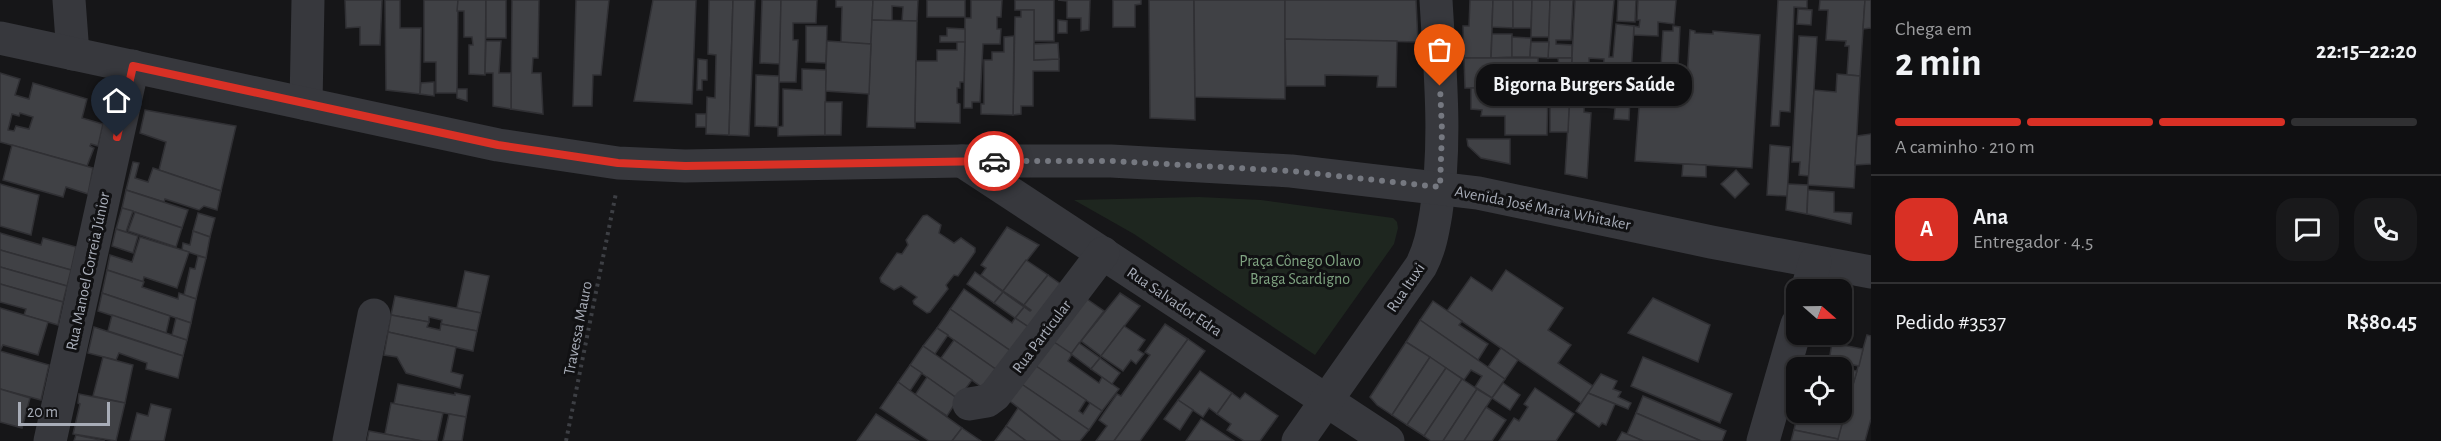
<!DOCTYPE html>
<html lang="pt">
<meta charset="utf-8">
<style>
body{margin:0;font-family:"Alegreya Sans",sans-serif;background:#19191b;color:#f1f3f6;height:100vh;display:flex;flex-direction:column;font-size:22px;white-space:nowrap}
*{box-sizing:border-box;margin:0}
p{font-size:20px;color:#9c9d9f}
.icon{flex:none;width:33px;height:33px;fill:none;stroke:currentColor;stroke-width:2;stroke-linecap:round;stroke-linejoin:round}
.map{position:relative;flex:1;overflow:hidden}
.sheet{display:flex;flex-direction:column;background:#101012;width:570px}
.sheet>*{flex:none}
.needle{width:39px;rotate:110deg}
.buttons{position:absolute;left:1786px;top:279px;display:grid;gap:12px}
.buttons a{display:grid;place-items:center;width:66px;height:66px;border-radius:12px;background:#101012;box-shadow:0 2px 4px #0004,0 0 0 2px #303032;font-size:30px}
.scale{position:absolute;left:18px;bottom:15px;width:92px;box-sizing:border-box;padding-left:6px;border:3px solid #a8adb8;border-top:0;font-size:16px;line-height:21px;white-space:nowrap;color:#a8adb8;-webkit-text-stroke:4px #111113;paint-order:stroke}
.pin{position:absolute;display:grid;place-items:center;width:51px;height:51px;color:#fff;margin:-62px -26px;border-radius:50% 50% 50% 0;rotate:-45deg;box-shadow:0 0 6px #0007}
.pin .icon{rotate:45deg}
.courier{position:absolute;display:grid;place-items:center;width:60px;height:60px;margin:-30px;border:4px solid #d93025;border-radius:50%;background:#fff;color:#222;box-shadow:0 2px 8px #0007}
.bubble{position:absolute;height:42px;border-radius:18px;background:#101012;box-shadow:0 2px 4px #0004,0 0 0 2px #303032;font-size:20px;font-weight:600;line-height:42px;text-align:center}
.overview em{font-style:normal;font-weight:600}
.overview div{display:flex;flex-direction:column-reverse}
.overview{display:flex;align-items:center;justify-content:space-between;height:102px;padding:0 24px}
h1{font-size:39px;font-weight:600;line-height:45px}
.bar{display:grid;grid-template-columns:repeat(4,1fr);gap:9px 6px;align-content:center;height:72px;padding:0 24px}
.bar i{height:8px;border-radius:4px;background:#303032}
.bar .on{background:#d93025}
.bar p{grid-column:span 4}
.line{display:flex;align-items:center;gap:15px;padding:0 24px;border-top:2px solid #303032}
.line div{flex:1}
.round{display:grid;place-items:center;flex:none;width:63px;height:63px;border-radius:18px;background:#19191b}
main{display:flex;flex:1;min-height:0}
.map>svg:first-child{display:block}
</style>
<main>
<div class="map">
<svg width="1871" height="441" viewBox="0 0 1871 441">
<rect width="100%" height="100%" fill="#161618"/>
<!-- green -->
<polygon fill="#1e261f" points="1199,197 1261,200 1393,218 1397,222 1398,228 1394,244 1315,355 1134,234 1074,200"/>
<!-- building -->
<g fill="#404145" stroke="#303034" stroke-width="1.5" fill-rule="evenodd">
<polygon points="345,0 382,0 380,45 360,45 360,27 346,28"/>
<polygon points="385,0 400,0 400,28 421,28 420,94 386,90"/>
<polygon points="424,0 458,0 457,93 436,93 436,62 424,62"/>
<polygon points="458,0 486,0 485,75 469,74 469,45 473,45 472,37 464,37 464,11 457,11"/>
<rect x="486" y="0" width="20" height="38"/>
<polygon points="512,0 539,0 538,58 533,58 532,73 541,73 543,114 511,109"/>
<polygon points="576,0 609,0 601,75 593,75 592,106 573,106"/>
<polygon points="653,0 696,0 692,104 634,101"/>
<polygon points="709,0 733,0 729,135 706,134 707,97 715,98 716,55 708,54"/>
<polygon points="733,0 755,0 749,136 729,135"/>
<polygon points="762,0 781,0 780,64 760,63"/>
<polygon points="781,0 817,0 816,23 793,23 793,40 798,40 796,82 779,82"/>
<polygon points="836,0 873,0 871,44 841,43 842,7 836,7"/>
<polygon points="873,0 918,0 917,21 902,21 903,7 892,6 892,21 872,20"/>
<rect x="927" y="0" width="38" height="17"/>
<polygon points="971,0 1002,0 1001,17 997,17 997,29 1001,29 1000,44 983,44 980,102 972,102 972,108 964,108 965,18 971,18"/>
<polygon points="1015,0 1054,0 1054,41 1034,41 1034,10 1015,10"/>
<polygon points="1058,0 1090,0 1089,30 1081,31 1081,18 1067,18 1067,1"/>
<polygon points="1113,0 1141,0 1141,4 1135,5 1135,27 1113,27"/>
<polygon points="1149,0 1194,0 1195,120 1150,118"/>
<polygon points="1194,0 1285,0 1285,99 1195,97"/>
<polygon points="1285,0 1416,0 1418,42 1285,39"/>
<polygon points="1470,0 1493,0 1491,58 1464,58 1463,26 1469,26"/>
<polygon points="1493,0 1513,0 1513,28 1492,27"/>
<polygon points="1513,0 1532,0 1531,28 1513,28"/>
<polygon points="1532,0 1550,0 1549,37 1531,37"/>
<polygon points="1550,0 1573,0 1571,40 1556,40 1556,44 1572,45 1572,58 1548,58"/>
<polygon points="1575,0 1614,0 1609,57 1613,57 1616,24 1634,26 1631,74 1603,75 1604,59 1589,58 1589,76 1571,76"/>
<polygon points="1618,0 1636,0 1635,22 1617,21"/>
<polygon points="1638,0 1676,0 1674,24 1658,22 1658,36 1634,35 1634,26 1639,27 1640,20 1637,20"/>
<polygon points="1778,0 1807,0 1807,8 1794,7 1790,112 1780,111 1779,126 1771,126"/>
<polygon points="1820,0 1865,0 1860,76 1847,75 1849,46 1845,46 1846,41 1826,40 1828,10 1819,10"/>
<polygon points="1865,0 1871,0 1871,28 1863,29"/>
<polygon points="1798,9 1812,10 1811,25 1797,24"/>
<polygon points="1021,10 1034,10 1034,60 1059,59 1059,71 1033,71 1033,106 1021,106 1021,114 1013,115 1015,17 1021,17"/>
<polygon points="872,20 917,21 915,128 867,127"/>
<polygon points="1058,20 1067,21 1067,33 1058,33"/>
<polygon points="806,26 827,26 826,63 806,62"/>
<polygon points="1673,26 1680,27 1678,68 1661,67 1663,31 1673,31"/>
<polygon points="947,28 965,29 965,42 940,42 940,36 947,36"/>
<polygon points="1690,30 1695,31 1695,33 1713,34 1713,31 1760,35 1752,168 1635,161 1640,93 1686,95"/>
<polygon points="1492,34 1512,34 1512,57 1491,58"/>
<polygon points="1014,36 1013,115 981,114 981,104 984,104 984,60 992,60 992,52 1004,52 1004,37"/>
<polygon points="1799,36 1817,37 1809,176 1799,175 1800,162 1792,162"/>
<polygon points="1512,37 1531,38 1530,57 1512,57"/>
<polygon points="1285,39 1397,41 1396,87 1377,87 1378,76 1325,75 1325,86 1286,86"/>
<polygon points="486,41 501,41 499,73 511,73 511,109 493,106 493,73 485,73"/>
<polygon points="827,41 871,44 869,94 825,91"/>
<polygon points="957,42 965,42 964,82 960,82 960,88 957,88 957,103 960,104 960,123 915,122 916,61 937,61 937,50 957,50"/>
<polygon points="1531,42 1549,42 1548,58 1530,57"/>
<polygon points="1058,43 1059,59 1034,60 1034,44"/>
<polygon points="1464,58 1538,58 1538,65 1559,65 1558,58 1572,58 1570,88 1465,88"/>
<polygon points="698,59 707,60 707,80 702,80 702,90 697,90"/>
<polygon points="802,69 826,70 825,135 778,136 778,127 783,126 783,89 802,90"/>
<path d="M0 73 20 79 15 95 29 99 33 83 87 99 82 118 103 124 98 146 91 144 90 146 94 148 87 166 0 142ZM20 113 33 117 29 129 16 126 14 131 8 130 12 114 19 116Z"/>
<polygon points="1631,74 1629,120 1614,119 1615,108 1604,107 1606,75"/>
<polygon points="1837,74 1860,76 1854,188 1808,185 1814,90 1836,92"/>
<polygon points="756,75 779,76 778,127 755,126"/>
<polygon points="1571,76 1585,76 1584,112 1591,113 1587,178 1565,174"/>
<polygon points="434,82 434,96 420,94 421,83"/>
<polygon points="1471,88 1548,88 1547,135 1505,135 1505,116 1481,116 1482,110 1471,109"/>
<polygon points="1550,88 1570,88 1568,132 1550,132"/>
<polygon points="457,89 467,89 467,101 457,98"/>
<polygon points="825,102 842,102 841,135 825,135"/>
<polygon points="145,110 236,126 221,191 159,170 166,142 140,133"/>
<rect x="696" y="114" width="10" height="13"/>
<polygon points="1871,134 1871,164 1855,165 1857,136"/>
<polygon points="1467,139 1510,139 1510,164 1481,158 1468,146"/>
<polygon points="12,145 93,168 88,194 66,187 63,197 3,180"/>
<polygon points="1770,145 1790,147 1787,196 1767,195"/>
<polygon points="133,162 139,163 135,178 148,182 153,168 221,191 217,210 204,206 199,210 165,199 164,202 126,190"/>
<polygon points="1683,164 1706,165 1706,177 1682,176"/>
<polygon points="1736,170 1749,184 1735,198 1721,184"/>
<polygon points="0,184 39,195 31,235 0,226"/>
<polygon points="1788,184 1808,185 1807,214 1786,210"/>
<polygon points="126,190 188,210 182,228 122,208"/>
<polygon points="1808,190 1834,192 1834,212 1852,213 1851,224 1807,214"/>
<polygon points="122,208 133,211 126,232 116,229"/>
<polygon points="135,212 182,228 176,247 128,231"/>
<polygon points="198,213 215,218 210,237 193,231"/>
<polygon points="927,215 941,225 939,233 954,243 961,238 975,248 975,252 958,276 954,275 946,285 948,289 930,312 927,313 914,304 913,301 917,297 901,286 894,290 881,282 880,278 897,253 902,254 908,245 906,240 923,216"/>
<polygon points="1007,227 1039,245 1003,291 981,275 986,268 981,265"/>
<polygon points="116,229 138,236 133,253 112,246"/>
<polygon points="193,231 210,237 206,258 182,250 183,243 190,245"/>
<polygon points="0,233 41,245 43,238 76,247 71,270 0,250"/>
<polygon points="140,237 189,252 177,288 144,277 143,282 107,270 110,255 132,262"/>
<polygon points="0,250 71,270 67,286 0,267"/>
<polygon points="198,256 206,258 196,299 184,295 190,268 195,269"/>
<polygon points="1026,260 1048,275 1024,305 1003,291"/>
<polygon points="0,267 67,286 63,302 0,284"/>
<polygon points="107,270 144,282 142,287 178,299 179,293 196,299 191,323 102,293"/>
<polygon points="1506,270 1563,308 1548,330 1571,345 1558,363 1593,386 1581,403 1447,311 1471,277 1492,291"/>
<polygon points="465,271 489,276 481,313 457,308"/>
<polygon points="975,272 1003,292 994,303 967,284"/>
<polygon points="1048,275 1062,285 1036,332 1015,318 1024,307 1030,311 1031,310 1024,305"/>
<polygon points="0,284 63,302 58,325 24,315 26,309 0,302"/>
<polygon points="964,289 1012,323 1015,318 1036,332 1018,356 950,309"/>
<polygon points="1003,292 1024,307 1015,318 994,303"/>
<polygon points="102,293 170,316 166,333 98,311"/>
<polygon points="1120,293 1140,306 1101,356 1081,341"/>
<polygon points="395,296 481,313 477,331 441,324 442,320 429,317 429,322 391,315"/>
<polygon points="1084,297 1104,311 1071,354 1051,340"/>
<polygon points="1653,298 1710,325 1698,362 1628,333"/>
<polygon points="1433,301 1462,321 1459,325 1488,344 1478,360 1420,320"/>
<polygon points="0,308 48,322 38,355 3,345 0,351"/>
<polygon points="950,309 1018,356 1004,375 937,328"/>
<polygon points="112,315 187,340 183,356 108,331"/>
<polygon points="391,315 429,322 427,327 440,330 441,324 477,331 473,351 388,332"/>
<polygon points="176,318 191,323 187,340 172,335"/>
<polygon points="1420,320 1505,379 1492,398 1475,387 1482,376 1471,370 1464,380 1406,342"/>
<polygon points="1165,324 1188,339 1114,441 1096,441 1107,426 1099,420 1117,394 1121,396 1150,355 1145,352"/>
<polygon points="1124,326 1145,340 1138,350 1144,354 1136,364 1131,360 1123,371 1101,356"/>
<polygon points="94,327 183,356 178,378 146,369 147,363 119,353 116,360 88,353"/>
<polygon points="937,328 948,335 935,354 923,346"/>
<polygon points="388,332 456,347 451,372 463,375 460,388 406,373 397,357 384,355"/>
<polygon points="1867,335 1871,336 1871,419 1865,441 1837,441"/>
<polygon points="1188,339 1205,351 1140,441 1114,441"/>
<polygon points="954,340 1004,375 983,388 941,358"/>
<polygon points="1051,340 1072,354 1068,361 1099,383 1102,377 1119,389 1102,411 1033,364"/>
<polygon points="1406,342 1430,357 1392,415 1377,405 1370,397"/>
<polygon points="1079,343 1100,358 1091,369 1071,354"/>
<polygon points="1832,343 1863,349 1859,366 1834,361 1830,355"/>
<polygon points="923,346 972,380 958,399 910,365"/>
<polygon points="1501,348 1518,360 1505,379 1488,367"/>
<polygon points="0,351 49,365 41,400 0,389"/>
<polygon points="103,357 133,365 125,403 93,396"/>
<polygon points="1430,357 1446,368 1407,425 1392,415"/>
<polygon points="1643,357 1732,394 1720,423 1631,386"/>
<polygon points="1100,358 1120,373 1112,384 1091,369"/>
<polygon points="1033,364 1086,400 1079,411 1083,414 1090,403 1102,411 1089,430 1020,383"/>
<polygon points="910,365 922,373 910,391 898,382"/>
<polygon points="1446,368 1462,379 1424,436 1407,425"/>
<polygon points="1842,368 1857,371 1850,395 1842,393"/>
<polygon points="1200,371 1232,393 1217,414 1209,408 1203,417 1178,400"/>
<polygon points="1601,374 1617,381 1613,389 1621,392 1618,397 1631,403 1628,409 1588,393"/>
<polygon points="927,377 958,399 947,416 915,395"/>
<polygon points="1462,379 1477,389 1443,441 1431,441 1424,436"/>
<polygon points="898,382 962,428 952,441 929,441 880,408"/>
<polygon points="1020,383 1089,430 1080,441 1061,441 1007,399"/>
<polygon points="1503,383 1520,395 1510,410 1492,398"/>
<polygon points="398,384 455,395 455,393 470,396 466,417 394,404"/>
<polygon points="1535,388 1574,414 1556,441 1499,441 1514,418 1519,421 1528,407 1524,404"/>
<polygon points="0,389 30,398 22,428 0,422"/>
<polygon points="1477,389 1492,398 1464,441 1443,441"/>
<polygon points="1232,393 1240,399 1245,393 1278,416 1260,441 1244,441 1227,430 1231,424 1217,414"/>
<polygon points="1588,393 1615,404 1606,425 1602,423 1599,427 1576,411"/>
<polygon points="1842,393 1850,395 1845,413 1842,412"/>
<polygon points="79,394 125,403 116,441 73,434 80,404 78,403"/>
<polygon points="1643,396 1726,431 1722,441 1701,441 1636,413"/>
<polygon points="1178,400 1193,410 1180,430 1164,419"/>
<polygon points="391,403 443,413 437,441 422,441 385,434"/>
<polygon points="151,404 171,409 164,441 130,441 137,413 148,416"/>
<polygon points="1486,407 1506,420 1492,441 1464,441"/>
<polygon points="1018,408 1061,441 1026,441 1006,426"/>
<polygon points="1798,412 1845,413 1838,439 1794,430"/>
<polygon points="1636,413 1701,441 1643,441 1627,434"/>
<polygon points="449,414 466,417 462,441 443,441"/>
<polygon points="876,414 919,441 857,441"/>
<polygon points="1201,419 1234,441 1186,441"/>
<polygon points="1006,426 1026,441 995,441"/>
<polygon points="962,428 981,441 952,441"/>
<polygon points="1794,430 1838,439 1837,441 1791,441"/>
<polygon points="369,431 385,434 422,441 367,441"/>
<polygon points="1622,432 1627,434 1643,441 1617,441"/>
<polygon points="76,435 105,441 74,441"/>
</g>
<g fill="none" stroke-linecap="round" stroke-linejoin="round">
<!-- path -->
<polyline stroke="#3d3f44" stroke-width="4" stroke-dasharray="3 4.5" stroke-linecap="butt" points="566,441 616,193"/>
<!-- minor -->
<g stroke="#37383d" stroke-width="33">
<polyline points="69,0 73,54"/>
<polyline points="306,104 308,0"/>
<polyline points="962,161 1388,441"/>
<polyline points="969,404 987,401 995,395 1103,253"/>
<polyline points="50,441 133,66"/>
<polyline points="349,441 374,315"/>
<path d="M1298 441 1421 266C1430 249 1433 231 1436 213 1447 142 1440 71 1436 0"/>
</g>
<!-- tertiary -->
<g stroke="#37383d" stroke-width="33">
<polyline points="0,38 498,145 618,163 685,166 962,161 1111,161 1291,171 1478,193 1711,242 1871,272"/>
<polyline points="1807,290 1815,262"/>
<polyline points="1763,441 1797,324"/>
</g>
</g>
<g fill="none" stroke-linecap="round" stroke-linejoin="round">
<!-- done -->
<polyline stroke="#757880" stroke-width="6" stroke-dasharray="0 10.8" points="994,161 1111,161 1291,171 1440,187 1442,131 1440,86"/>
<!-- route -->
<polyline stroke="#d93025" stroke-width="8" points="117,137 133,66 498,145 618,163 685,166 994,161"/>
</g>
<g text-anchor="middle" stroke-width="6" stroke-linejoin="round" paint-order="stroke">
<!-- street labels -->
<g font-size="16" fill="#a8adb8" stroke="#111113">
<text transform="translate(1543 207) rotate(11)" y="6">Avenida José Maria Whitaker</text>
<text transform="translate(87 271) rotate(-78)" y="6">Rua Manoel Correia Júnior</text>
<text transform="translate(1405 287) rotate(-56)" y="6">Rua Ituxi</text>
<text transform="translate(1175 301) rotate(34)" y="6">Rua Salvador Edra</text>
<text transform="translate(577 328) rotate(-79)" y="6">Travessa Mauro</text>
<text transform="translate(1041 336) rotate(-53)" y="6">Rua Particular</text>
</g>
<!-- park labels -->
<g font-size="16" fill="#7fa381" stroke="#111113">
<text x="1300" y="266">Praça Cônego Olavo<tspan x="1300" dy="18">Braga Scardigno</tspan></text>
</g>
</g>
</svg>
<div class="buttons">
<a><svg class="needle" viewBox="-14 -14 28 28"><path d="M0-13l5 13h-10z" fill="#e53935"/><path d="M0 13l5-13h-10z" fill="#9c9d9f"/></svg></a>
<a><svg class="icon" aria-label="locate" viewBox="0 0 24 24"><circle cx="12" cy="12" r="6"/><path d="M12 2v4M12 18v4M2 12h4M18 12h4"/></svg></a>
</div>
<div class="scale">20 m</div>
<div class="pin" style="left:1440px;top:86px;background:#ea580c"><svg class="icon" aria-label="bag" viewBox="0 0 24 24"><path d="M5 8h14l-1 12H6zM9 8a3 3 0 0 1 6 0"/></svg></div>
<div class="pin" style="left:117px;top:137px;background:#1f2937"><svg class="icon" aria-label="home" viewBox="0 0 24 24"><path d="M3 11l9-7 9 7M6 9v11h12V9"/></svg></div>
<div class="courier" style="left:994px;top:161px"><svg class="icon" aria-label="car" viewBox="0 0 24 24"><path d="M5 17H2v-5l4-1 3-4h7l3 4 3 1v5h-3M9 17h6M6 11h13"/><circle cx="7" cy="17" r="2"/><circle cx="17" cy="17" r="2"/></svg></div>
<div class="bubble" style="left:1476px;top:64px;width:216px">Bigorna Burgers Saúde</div>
</div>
<section class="sheet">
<div class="overview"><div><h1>2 min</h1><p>Chega em</p></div><em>22:15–22:20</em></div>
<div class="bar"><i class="on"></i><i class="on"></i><i class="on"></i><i></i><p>A caminho · 210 m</p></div>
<div class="line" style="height:108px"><b class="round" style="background:#d93025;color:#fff">A</b><div><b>Ana</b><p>Entregador · 4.5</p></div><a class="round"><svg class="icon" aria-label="chat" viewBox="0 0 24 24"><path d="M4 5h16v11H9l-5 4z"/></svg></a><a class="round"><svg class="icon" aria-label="phone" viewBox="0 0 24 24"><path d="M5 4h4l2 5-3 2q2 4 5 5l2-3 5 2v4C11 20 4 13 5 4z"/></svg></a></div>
<div class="line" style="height:78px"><div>Pedido #3537</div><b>R$80.45</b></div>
</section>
</main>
